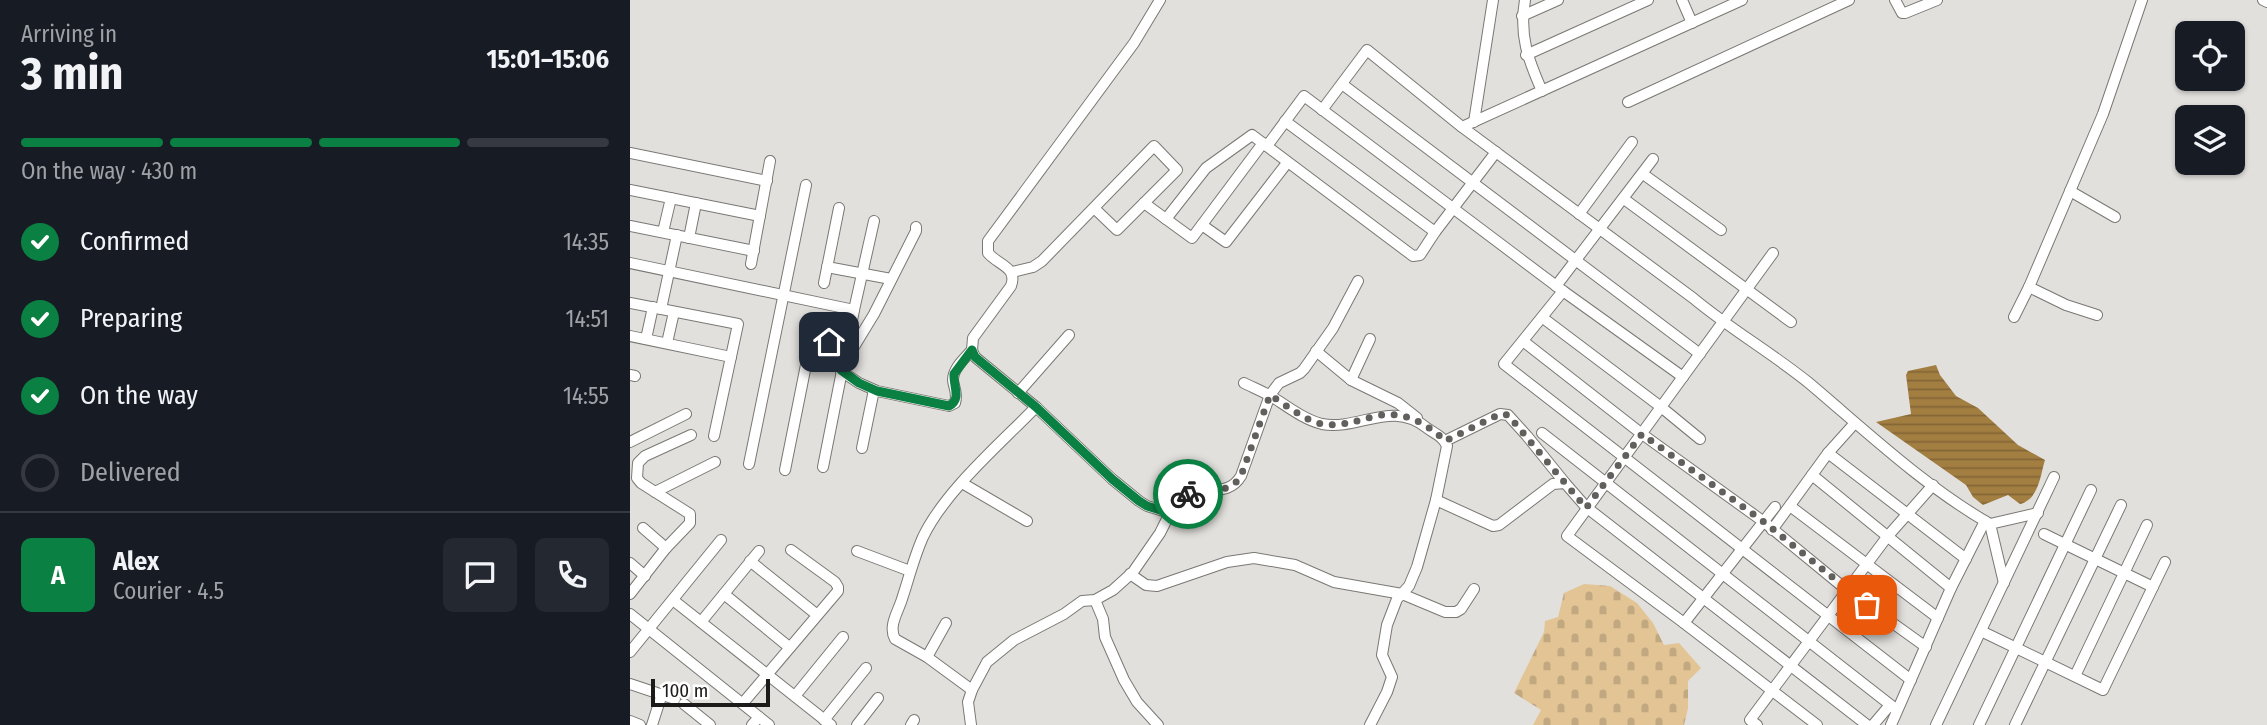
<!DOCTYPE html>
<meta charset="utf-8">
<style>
body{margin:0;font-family:"Fira Sans Condensed",sans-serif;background:#242831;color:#f1f3f6;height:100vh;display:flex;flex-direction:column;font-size:26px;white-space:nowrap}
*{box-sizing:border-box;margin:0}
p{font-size:23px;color:#9ea1a6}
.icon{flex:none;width:38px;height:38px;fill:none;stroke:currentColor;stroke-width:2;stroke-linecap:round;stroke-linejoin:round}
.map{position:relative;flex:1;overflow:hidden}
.drawer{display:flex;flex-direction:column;background:#171b24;width:630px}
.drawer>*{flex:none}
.tools{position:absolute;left:1545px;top:21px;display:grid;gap:14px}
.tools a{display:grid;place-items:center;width:70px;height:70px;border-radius:10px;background:#171b24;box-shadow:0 2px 5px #0004;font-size:35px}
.scale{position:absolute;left:21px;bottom:18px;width:119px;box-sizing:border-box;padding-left:7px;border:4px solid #1c1b19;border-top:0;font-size:19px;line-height:24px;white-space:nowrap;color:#1c1b19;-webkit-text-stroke:5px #fff;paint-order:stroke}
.pin{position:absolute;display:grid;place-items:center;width:60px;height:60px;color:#fff;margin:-30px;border-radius:14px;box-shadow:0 4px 10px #0006}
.courier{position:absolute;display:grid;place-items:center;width:70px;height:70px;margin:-35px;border:5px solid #0b8043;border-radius:50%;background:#fff;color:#222;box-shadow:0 2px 9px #0007}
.head em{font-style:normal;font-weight:700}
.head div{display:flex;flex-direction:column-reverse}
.head{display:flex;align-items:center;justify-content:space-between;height:119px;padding:0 21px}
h1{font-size:46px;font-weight:700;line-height:52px}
.bar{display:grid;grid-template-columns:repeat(4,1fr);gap:10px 7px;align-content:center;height:84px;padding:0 21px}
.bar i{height:9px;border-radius:5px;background:#363941}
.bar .active{background:#0b8043}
.bar p{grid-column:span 4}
.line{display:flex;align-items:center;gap:18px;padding:0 21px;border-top:2px solid #363941}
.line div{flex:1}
.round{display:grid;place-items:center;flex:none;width:74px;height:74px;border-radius:10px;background:#242831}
ol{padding:0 21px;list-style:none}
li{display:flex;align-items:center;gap:21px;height:77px}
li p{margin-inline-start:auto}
li .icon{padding:7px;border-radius:50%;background:#0b8043;color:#fff;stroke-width:4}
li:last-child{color:#9ea1a6}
li i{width:38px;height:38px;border:4px solid #363941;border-radius:50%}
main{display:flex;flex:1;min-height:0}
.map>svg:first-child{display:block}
</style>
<main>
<section class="drawer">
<div class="head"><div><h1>3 min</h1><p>Arriving in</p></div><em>15:01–15:06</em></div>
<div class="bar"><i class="active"></i><i class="active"></i><i class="active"></i><i></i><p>On the way · 430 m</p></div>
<ol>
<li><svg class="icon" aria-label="check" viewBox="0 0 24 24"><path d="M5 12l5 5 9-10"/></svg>Confirmed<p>14:35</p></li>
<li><svg class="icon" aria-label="check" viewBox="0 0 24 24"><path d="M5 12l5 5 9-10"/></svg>Preparing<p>14:51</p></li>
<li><svg class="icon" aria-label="check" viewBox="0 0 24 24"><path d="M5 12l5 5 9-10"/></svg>On the way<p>14:55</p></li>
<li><i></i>Delivered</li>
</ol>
<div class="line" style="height:126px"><b class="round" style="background:#0b8043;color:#fff">A</b><div><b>Alex</b><p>Courier · 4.5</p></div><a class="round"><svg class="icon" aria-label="chat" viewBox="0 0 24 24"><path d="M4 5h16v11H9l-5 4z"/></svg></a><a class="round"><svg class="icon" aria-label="phone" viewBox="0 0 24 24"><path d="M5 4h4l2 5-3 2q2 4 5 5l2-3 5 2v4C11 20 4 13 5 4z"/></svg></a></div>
</section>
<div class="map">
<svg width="1637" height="725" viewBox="0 0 1637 725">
<defs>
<pattern id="cemetery-stones" width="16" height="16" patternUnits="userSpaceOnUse" patternTransform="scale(1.75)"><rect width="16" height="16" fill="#e2c495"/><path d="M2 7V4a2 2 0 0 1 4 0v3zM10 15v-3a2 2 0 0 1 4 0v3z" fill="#c1a880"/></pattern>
<pattern id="water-rules" width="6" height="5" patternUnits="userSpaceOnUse" patternTransform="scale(1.75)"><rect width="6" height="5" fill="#a37e41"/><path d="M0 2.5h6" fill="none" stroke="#846636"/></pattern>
</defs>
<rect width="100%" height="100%" fill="#e2e0dc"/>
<!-- cemetery -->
<polygon fill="url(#cemetery-stones)" points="954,584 980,586 1007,603 1023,623 1034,645 1049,643 1071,668 1058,681 1058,708 1054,725 903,725 911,710 884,693 914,632 915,621 928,617 934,593"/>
<!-- water -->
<path fill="url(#water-rules)" d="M1306 365 1310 375 1326 396 1348 408 1388 445 1415 460C1410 476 1409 499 1390 504L1378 495 1353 505 1343 497 1336 485 1246 422 1281 414 1276 375 1278 371Z"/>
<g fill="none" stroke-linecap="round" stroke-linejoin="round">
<!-- minor casing -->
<g stroke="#7a7874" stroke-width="12">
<g id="minor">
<path d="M530 0 504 43 358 241V253C368 265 388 267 381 286L343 338 342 350 345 357 406 407 482 479 509 501 517 506 540 513C546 508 552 497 560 494 579 487 599 496 611 476L640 395 649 383 670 373 674 369 703 328 728 281"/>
<path d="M895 0C889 36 898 59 912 91"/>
<polyline points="1052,0 1062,23"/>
<polyline points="1265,0 1272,13 1275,13 1307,0"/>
<polyline points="1633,0 1637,2"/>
<polyline points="892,16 928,0"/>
<polyline points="896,55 1018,0"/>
<polyline points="712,84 1070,354"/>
<polyline points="998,102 1219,0"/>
<path d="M692 110 737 50 832 127 1063 298C1100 329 1142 353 1179 383 1237 432 1294 486 1360 524"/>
<polyline points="655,121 805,232"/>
<polyline points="844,122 863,0"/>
<polyline points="832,127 1112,0"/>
<polyline points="637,146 674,96 933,291 1053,377"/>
<polyline points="0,153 137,181"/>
<polyline points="1013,174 1091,230"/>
<polyline points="0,190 130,216"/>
<polyline points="1440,191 1485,217"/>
<polyline points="994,199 1161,322"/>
<polyline points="514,203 562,238 633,143"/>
<polyline points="949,214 1002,142"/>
<polyline points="536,219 576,168 622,135 783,256 790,255 805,232 866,152"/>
<polyline points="572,225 596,242 657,163"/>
<polyline points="0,226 124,251"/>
<polyline points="33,232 41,198"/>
<polyline points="59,238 66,203"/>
<polyline points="0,263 224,310"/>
<polyline points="121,264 140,161"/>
<polyline points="197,267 261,279"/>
<polyline points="382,272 403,267 412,261 524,146 547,170 487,230 464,208"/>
<polyline points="194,283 209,208"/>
<polyline points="926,286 1023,159"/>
<polyline points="1399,287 1436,305 1467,315"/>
<polyline points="933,291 874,364 1281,680"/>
<polyline points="0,303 108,324 84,436"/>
<polyline points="31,309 47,235"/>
<polyline points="1384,317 1399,287 1473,114 1512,0"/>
<polyline points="913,318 1031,407 1143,253"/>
<polyline points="0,336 101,357"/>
<polyline points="16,339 23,307"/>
<polyline points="182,339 217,345"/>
<polyline points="893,341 1012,434 1134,522 1218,591 1296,647"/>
<polyline points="37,343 44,312"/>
<polyline points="686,351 721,380 768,403 787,418"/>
<polyline points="216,360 244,314 286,231 286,227"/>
<path d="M211 371 229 383 247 391 319 406 325 403C328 393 324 389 323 380 323 368 335 358 342 350"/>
<polyline points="0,375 5,376"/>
<polyline points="721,380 740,339"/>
<path d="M614 383C624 388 634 392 644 398 658 407 675 420 692 424 729 431 762 399 797 428 805 434 813 436 817 446L806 500 787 567 779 586 767 599 757 625 752 655 762 677 757 692 740 725"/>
<polyline points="388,393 439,335"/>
<polyline points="912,433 1267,710"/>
<polyline points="1070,439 1031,407 937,536 1054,623 1145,507"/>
<polyline points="815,441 870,414 878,415 897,436 935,483"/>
<polyline points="0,442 56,414"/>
<polyline points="232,448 244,390"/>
<polyline points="1198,453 1336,559"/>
<polyline points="119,464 176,185"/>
<polyline points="193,467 224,310 244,221"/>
<polyline points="155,470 184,325"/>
<polyline points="1182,475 1321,588"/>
<polyline points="332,483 397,521"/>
<polyline points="25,492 85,462"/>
<polyline points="806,500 863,526 869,525 923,484 935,483 956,507 1237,725"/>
<polyline points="1160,506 1308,618"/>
<polyline points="13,528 36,548"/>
<polyline points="1142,530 1198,453 1224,424"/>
<polyline points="1414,534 1523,587"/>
<polyline points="227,551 280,571"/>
<polyline points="120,561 186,614"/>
<polyline points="0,563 15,576"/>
<polyline points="500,574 516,585 527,586 597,562 624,558 665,565 704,582 772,594 815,612 826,612 831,609 844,589"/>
<polyline points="1374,583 1360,524 1408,513"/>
<polyline points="0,594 36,548 60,523 60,514 11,483 7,478 8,463 15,456 61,435"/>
<polyline points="94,594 159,647"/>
<polyline points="43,600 201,725"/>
<polyline points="465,600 473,619 475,637 494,680 507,702 528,725"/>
<polyline points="0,614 139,725"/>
<polyline points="71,622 129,551"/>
<polyline points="1054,623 1187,725"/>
<polyline points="1351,631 1473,690 1535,562"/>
<polyline points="0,652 91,540"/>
<polyline points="297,657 316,623"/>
<polyline points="1445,676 1517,525"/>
<polyline points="0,684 30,694 31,697 22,725"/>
<polyline points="342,690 357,662 384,640 434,614 452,601 465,600 483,590 503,572 530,533 540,513"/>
<polyline points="30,694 45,699"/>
<polyline points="165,696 213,637"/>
<polyline points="113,703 208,591 208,587 205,582 161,550"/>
<polyline points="54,704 80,725"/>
<polyline points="194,720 236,668"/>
<polyline points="0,721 10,725"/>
<polyline points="122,725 129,717"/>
<polyline points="227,725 248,698"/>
<polyline points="281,725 284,720"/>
<path d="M341 725 338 702 342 690 297 657 265 639C258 626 268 612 272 599 279 578 284 557 293 537 315 491 370 444 406 407"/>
<polyline points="1127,725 1120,720 1257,537 1303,485"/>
<polyline points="1243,725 1260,705"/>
<polyline points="1261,725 1321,588 1355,521"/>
<polyline points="1306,725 1424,477"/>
<polyline points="1349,725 1461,490"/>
<polyline points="1385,725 1491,505"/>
</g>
</g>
<!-- minor -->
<use href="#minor" stroke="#fff" stroke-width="10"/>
</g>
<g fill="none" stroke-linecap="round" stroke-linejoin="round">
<!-- done -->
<path stroke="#61605d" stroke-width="7" stroke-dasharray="0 12.6" d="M558 494C577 490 600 494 611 476L640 395C656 405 674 420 692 424 712 427 728 420 746 416 772 410 797 423 815 441L870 414 878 415 956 508 1012 434 1134 522 1237 605"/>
<!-- route -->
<path stroke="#0b8043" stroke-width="9" d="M199 342 217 345 211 370 229 383 247 391 319 406C332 399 323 386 324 374L342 350 345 357 406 407 482 479 509 501 517 506 540 513 558 494"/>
</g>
</svg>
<div class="tools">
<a><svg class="icon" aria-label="locate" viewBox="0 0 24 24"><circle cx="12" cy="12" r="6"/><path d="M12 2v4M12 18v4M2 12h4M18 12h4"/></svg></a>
<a><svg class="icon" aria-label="layers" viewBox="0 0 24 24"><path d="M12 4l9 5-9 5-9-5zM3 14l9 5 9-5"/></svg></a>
</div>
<div class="scale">100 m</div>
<div class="pin" style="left:1237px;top:605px;background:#ea580c"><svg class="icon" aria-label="bag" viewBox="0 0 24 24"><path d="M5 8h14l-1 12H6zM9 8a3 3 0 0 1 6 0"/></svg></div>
<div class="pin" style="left:199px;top:342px;background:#1f2937"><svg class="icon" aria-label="home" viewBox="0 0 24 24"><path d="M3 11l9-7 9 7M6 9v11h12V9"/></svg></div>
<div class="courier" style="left:558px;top:494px"><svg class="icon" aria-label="bike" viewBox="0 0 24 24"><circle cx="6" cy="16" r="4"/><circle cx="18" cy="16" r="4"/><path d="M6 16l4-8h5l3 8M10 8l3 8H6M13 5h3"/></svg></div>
</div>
</main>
